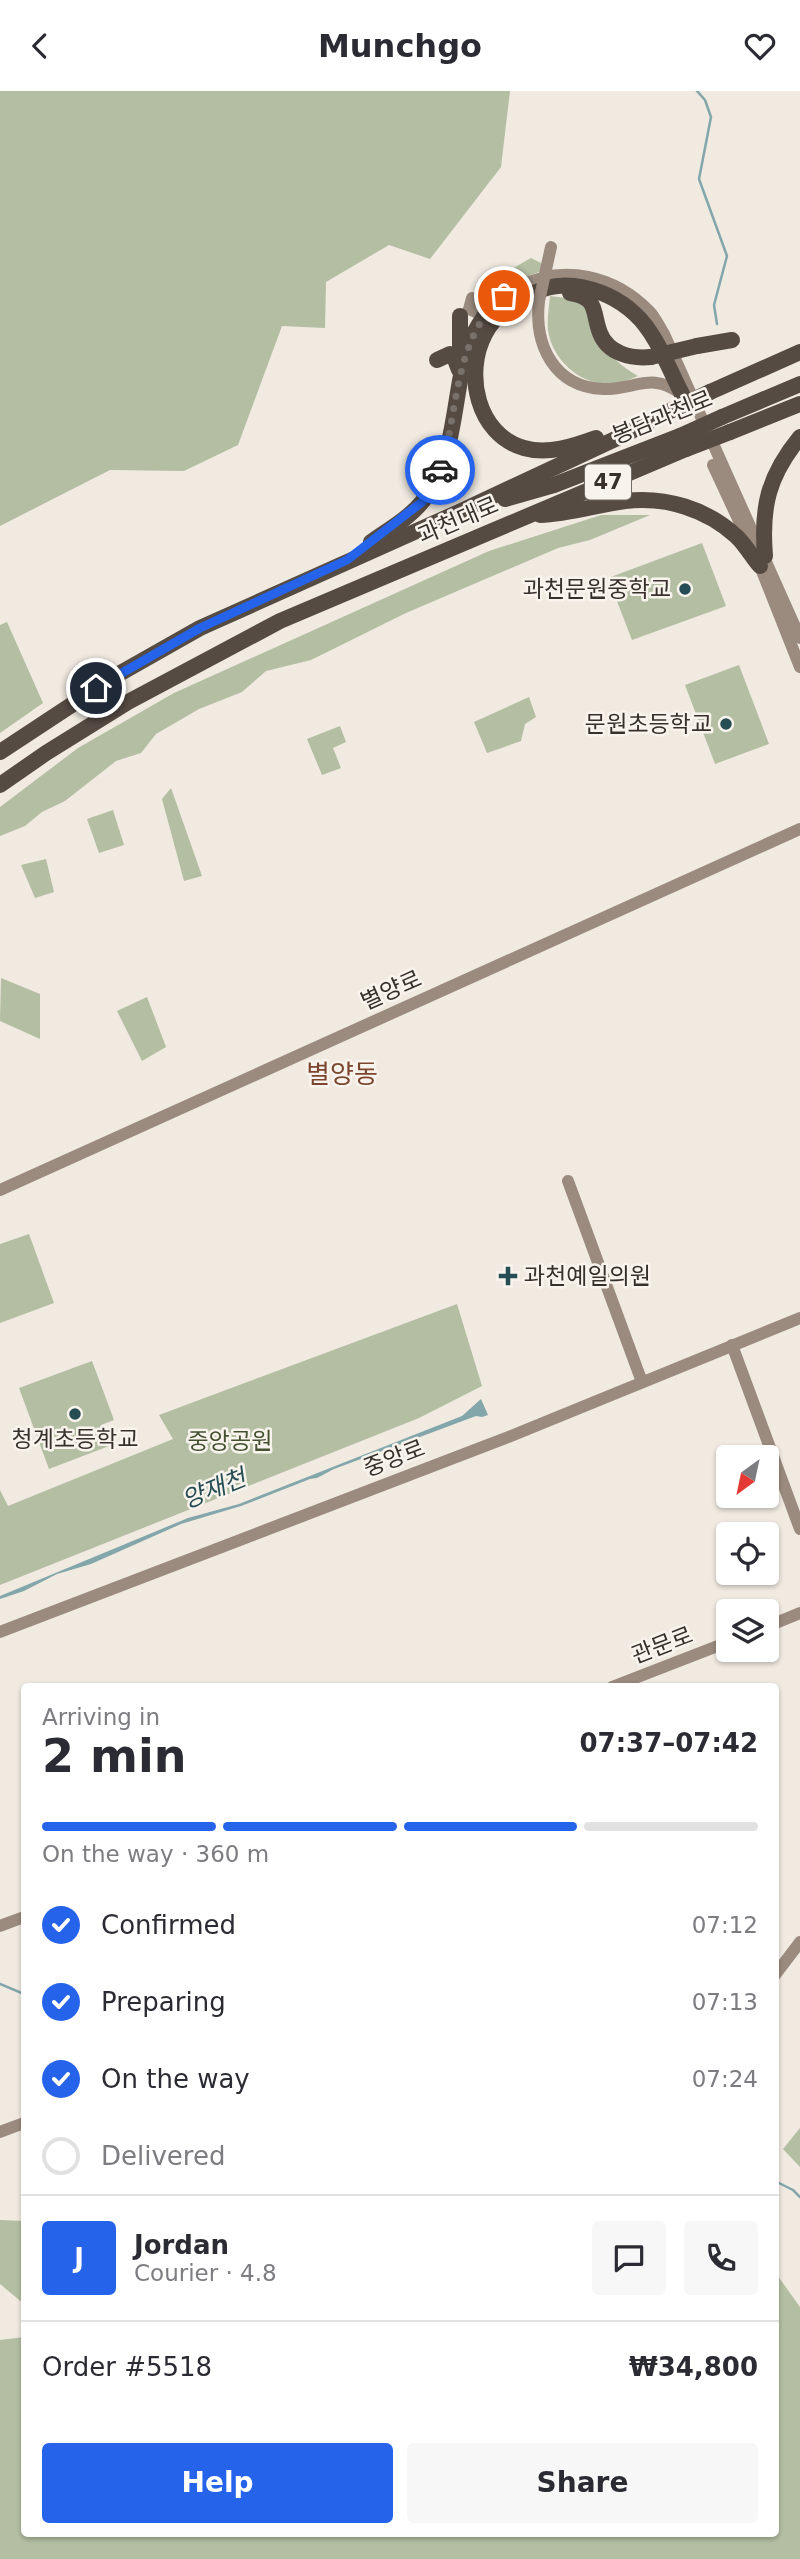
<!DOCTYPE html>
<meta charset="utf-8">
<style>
body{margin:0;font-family:"DejaVu Sans","Noto Sans KR",sans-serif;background:#f7f7f7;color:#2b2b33;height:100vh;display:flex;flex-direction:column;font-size:26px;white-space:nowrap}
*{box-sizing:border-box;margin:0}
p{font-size:23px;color:#7c7c81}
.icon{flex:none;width:38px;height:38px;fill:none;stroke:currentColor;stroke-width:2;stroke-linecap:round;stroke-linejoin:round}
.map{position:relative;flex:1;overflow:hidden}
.drawer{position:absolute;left:21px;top:1592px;width:758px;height:854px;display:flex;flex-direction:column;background:#fff;border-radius:7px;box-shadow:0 2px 5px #0004}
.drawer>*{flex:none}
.needle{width:46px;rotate:213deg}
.tools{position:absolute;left:716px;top:1354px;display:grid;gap:14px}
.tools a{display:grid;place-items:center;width:63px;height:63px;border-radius:7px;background:#fff;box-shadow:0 2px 5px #0004;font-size:35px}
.pin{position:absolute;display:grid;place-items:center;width:60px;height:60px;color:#fff;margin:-30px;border:4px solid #fff;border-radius:50%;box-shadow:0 2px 7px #0007}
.courier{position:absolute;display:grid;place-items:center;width:70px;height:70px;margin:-35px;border:5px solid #2563eb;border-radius:50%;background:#fff;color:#222;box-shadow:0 2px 9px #0007}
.head em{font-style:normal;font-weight:600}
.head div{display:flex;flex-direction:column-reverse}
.head{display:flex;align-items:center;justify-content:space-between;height:119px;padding:0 21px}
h1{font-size:46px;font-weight:600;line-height:52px}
.bar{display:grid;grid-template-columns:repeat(4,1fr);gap:10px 7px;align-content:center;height:84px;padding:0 21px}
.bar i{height:9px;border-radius:5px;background:#e1e1e2}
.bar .on{background:#2563eb}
.bar p{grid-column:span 4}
.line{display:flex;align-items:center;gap:18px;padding:0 21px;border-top:2px solid #e1e1e2}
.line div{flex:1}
.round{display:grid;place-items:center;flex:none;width:74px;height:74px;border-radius:7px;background:#f7f7f7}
ol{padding:0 21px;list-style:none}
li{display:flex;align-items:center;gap:21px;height:77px}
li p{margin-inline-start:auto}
li .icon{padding:7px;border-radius:50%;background:#2563eb;color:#fff;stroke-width:4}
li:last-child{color:#7c7c81}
li i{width:38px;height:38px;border:4px solid #e1e1e2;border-radius:50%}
.primary-button{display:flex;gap:14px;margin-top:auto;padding:14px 21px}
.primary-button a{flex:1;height:80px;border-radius:7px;background:#2563eb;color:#fff;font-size:28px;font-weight:600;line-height:80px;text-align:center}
.primary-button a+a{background:#f7f7f7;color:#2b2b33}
header{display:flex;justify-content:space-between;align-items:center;height:91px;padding:0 21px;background:#fff;font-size:32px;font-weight:600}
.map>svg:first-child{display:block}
</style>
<header><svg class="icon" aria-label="back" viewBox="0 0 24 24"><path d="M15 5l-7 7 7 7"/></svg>Munchgo<svg class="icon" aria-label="heart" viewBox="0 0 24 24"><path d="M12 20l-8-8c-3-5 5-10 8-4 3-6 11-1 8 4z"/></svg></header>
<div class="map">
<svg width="800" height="2468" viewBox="0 0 800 2468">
<rect width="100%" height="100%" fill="#f0eae1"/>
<!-- green -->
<g fill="#b3bea2">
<polygon points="0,0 510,0 501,76 430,168 389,154 326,191 325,237 282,235 238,354 184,380 110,379 0,435"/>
<path d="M531 167 541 172V180L505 195 475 218 473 216C489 193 507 180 531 167Z"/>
<path d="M550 205 566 207 586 214C600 250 603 264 638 285 631 288 623 291 616 292 584 298 552 270 548 239 547 228 549 216 550 205Z"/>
<polygon points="601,424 650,424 590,449 558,457 406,522 311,569 266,580 242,601 199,618 156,643 141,662 116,670 65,710 42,721 25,735 0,745 0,716 78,657 174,602 489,460"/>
<polygon points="702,452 726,515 632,549 608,487"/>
<polygon points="7,531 43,612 0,642 0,534"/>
<polygon points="739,574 769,653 715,673 685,594"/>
<polygon points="529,606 536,626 525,633 521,650 487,662 474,631"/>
<polygon points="340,635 346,651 333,657 341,677 322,684 307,648"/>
<polygon points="171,697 202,785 184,790 162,708"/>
<polygon points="113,719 124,754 99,762 87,728"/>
<polygon points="46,768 54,801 35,807 21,774"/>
<polygon points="1,887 40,903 40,948 0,930"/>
<polygon points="147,906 166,956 142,970 117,920"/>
<polygon points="29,1143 54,1212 0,1232 0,1153"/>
<polygon points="457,1213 482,1295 419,1327 0,1494 0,1399 8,1415 173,1348 159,1324"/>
<polygon points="92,1270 114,1329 101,1334 109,1355 49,1378 19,1297"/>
<polygon points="800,2037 800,2076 783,2058"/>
<polygon points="0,2129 24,2130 24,2213 0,2193"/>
<polygon points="775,2181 800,2216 800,2468 0,2468 0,2249 24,2246 24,2443 775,2443"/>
</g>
<!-- water -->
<polygon fill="#83a6aa" points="481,1308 488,1324 482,1326 476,1325 334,1378 317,1387 310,1388 241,1415 181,1433 91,1473 57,1483 24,1500 0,1508 0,1505 188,1427 239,1413 462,1325"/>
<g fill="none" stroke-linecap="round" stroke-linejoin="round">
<!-- stream -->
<g stroke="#83a6aa" stroke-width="2.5">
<polyline points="697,0 705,9 711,26 699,88 727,165 714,214 717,233"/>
<polyline points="0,1893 24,1903"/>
<polyline points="775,2090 793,2099 800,2106"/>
</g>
<!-- secondary -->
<g stroke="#9b8b7f" stroke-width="12">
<path d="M472 207 469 218 478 222C493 215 505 203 519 196 563 172 615 185 649 220 655 226 659 235 664 243L800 547"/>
<path d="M539 210C534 254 554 296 603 298 634 299 652 280 681 303"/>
<polyline points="713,374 760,475 800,576"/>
<polyline points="568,1090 642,1291"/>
<polyline points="0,1099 800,738"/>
<polyline points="732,1254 800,1438"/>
<polyline points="766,1536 800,1522"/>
<polyline points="0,1541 511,1345 800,1227"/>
<polyline points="612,1596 728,1551"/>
<polyline points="0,1835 24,1826"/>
<polyline points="775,1884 800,1851"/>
<polyline points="0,2041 24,2032"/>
</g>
<!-- highway -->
<g stroke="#564b43" stroke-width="16">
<path d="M570 202C599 206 592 222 600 242 608 263 632 268 651 266"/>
<polyline points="697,255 732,249"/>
<polyline points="437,269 450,263 454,266 459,279"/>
<polyline points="460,270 460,225"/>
<polyline points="710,301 800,261"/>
<polyline points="722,326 800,293"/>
<polyline points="730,341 800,313"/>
<path d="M596 347C574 355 548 364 524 357 477 344 464 282 485 243 494 225 511 213 528 205 543 197 556 193 574 195 597 198 617 206 635 223 657 243 669 279 683 305"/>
<polyline points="505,408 554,394 680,345"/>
<path d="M540 424C569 423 596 414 625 410 665 405 707 418 736 445 745 453 752 466 760 475"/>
<path d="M371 451C388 439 409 427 422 411 455 374 453 308 466 262 471 244 481 229 492 215"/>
<path d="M765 465C761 416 768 385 800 346"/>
<polyline points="0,661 117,584 200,537 459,421 626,343 668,321"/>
<polyline points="0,694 46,662 128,611 280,530 686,358"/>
</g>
<!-- secondary-bridge -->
<polyline stroke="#9b8b7f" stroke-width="12" points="539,210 551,156"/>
<!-- highway-bridge -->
<g stroke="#564b43" stroke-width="16">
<polyline points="651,266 697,255"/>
<polyline points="668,321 710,301"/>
<polyline points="680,345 722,326"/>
<polyline points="686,358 730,341"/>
</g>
</g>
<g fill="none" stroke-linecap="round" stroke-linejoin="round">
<!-- done -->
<path stroke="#78716b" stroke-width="7" stroke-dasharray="0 12.6" d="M440 379C459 322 453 245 504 205"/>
<!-- route -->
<polyline stroke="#2563eb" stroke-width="9" points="96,597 200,537 347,469 422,411 436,389 440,379"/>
</g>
<!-- markers -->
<g fill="#254d53" stroke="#f8f4ed" stroke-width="2.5">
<circle cx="685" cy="498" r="7"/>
<circle cx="726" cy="633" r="7"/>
<path d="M504.5 1174.5h7v7h7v7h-7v7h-7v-7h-7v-7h7z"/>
<circle cx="75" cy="1323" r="7"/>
</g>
<g text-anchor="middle" stroke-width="5" stroke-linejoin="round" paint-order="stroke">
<!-- shield labels -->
<rect fill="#f8f4ed" stroke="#716b65" stroke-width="2" x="585" y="373.5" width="46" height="35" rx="5"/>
<g font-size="21" font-weight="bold" fill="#37302b">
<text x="608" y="398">47</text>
</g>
<!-- street labels -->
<g font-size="23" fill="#37302b" stroke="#f8f4ed">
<text transform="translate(662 326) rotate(-22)" y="8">봉담과천로</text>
<text transform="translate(458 429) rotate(-23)" y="8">과천대로</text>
<text transform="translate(391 899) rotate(-24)" y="8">별양로</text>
<text transform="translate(394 1367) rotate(-21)" y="8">중앙로</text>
<text transform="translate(662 1554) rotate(-21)" y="8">관문로</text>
</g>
<!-- poi labels -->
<g font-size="23" fill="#37302b" stroke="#f8f4ed" text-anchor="end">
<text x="671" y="506">과천문원중학교</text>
<text x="712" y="641">문원초등학교</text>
<text x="524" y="1193" text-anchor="start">과천예일의원</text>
<text x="75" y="1356" text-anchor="middle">청계초등학교</text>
</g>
<!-- park labels -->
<g font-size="23" fill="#445232" stroke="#f8f4ed">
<text x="230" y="1358">중앙공원</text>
</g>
<!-- water labels -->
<g font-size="24" font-style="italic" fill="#254d53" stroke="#f8f4ed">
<text transform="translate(214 1398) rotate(-22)" y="8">양재천</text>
</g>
<!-- quarter labels -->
<g font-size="26" fill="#7c462e" stroke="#f8f4ed">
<text x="342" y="992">별양동</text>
</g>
</g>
</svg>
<div class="tools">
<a><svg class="needle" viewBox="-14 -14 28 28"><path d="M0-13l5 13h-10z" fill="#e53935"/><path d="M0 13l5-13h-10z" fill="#7c7c81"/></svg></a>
<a><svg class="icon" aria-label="locate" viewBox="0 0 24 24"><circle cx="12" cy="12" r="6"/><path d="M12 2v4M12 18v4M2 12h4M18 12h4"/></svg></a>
<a><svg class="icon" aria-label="layers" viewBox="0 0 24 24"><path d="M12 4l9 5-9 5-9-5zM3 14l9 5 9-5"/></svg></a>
</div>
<div class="pin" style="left:504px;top:205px;background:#ea580c"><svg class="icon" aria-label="bag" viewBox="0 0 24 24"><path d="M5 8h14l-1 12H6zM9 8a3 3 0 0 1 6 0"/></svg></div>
<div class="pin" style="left:96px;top:597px;background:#1f2937"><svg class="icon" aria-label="home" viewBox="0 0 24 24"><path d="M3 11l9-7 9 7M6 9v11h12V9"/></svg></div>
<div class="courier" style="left:440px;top:379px"><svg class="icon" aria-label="car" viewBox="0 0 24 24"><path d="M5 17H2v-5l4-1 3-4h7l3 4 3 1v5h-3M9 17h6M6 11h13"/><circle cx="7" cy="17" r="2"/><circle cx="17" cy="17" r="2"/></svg></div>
<section class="drawer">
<div class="head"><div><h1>2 min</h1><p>Arriving in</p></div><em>07:37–07:42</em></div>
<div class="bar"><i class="on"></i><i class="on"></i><i class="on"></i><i></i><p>On the way · 360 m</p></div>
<ol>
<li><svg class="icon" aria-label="check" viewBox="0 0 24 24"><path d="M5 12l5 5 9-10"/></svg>Confirmed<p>07:12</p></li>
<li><svg class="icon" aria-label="check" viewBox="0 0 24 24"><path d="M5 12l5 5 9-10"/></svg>Preparing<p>07:13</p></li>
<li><svg class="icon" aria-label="check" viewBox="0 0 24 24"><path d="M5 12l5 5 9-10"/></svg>On the way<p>07:24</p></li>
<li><i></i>Delivered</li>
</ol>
<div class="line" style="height:126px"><b class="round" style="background:#2563eb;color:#fff">J</b><div><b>Jordan</b><p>Courier · 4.8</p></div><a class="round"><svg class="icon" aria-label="chat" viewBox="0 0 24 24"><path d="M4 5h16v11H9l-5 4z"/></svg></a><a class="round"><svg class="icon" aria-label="phone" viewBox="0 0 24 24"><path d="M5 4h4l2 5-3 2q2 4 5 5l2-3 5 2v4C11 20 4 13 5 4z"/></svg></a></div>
<div class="line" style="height:91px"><div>Order #5518</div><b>₩34,800</b></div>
<div class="primary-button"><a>Help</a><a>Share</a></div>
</section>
</div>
